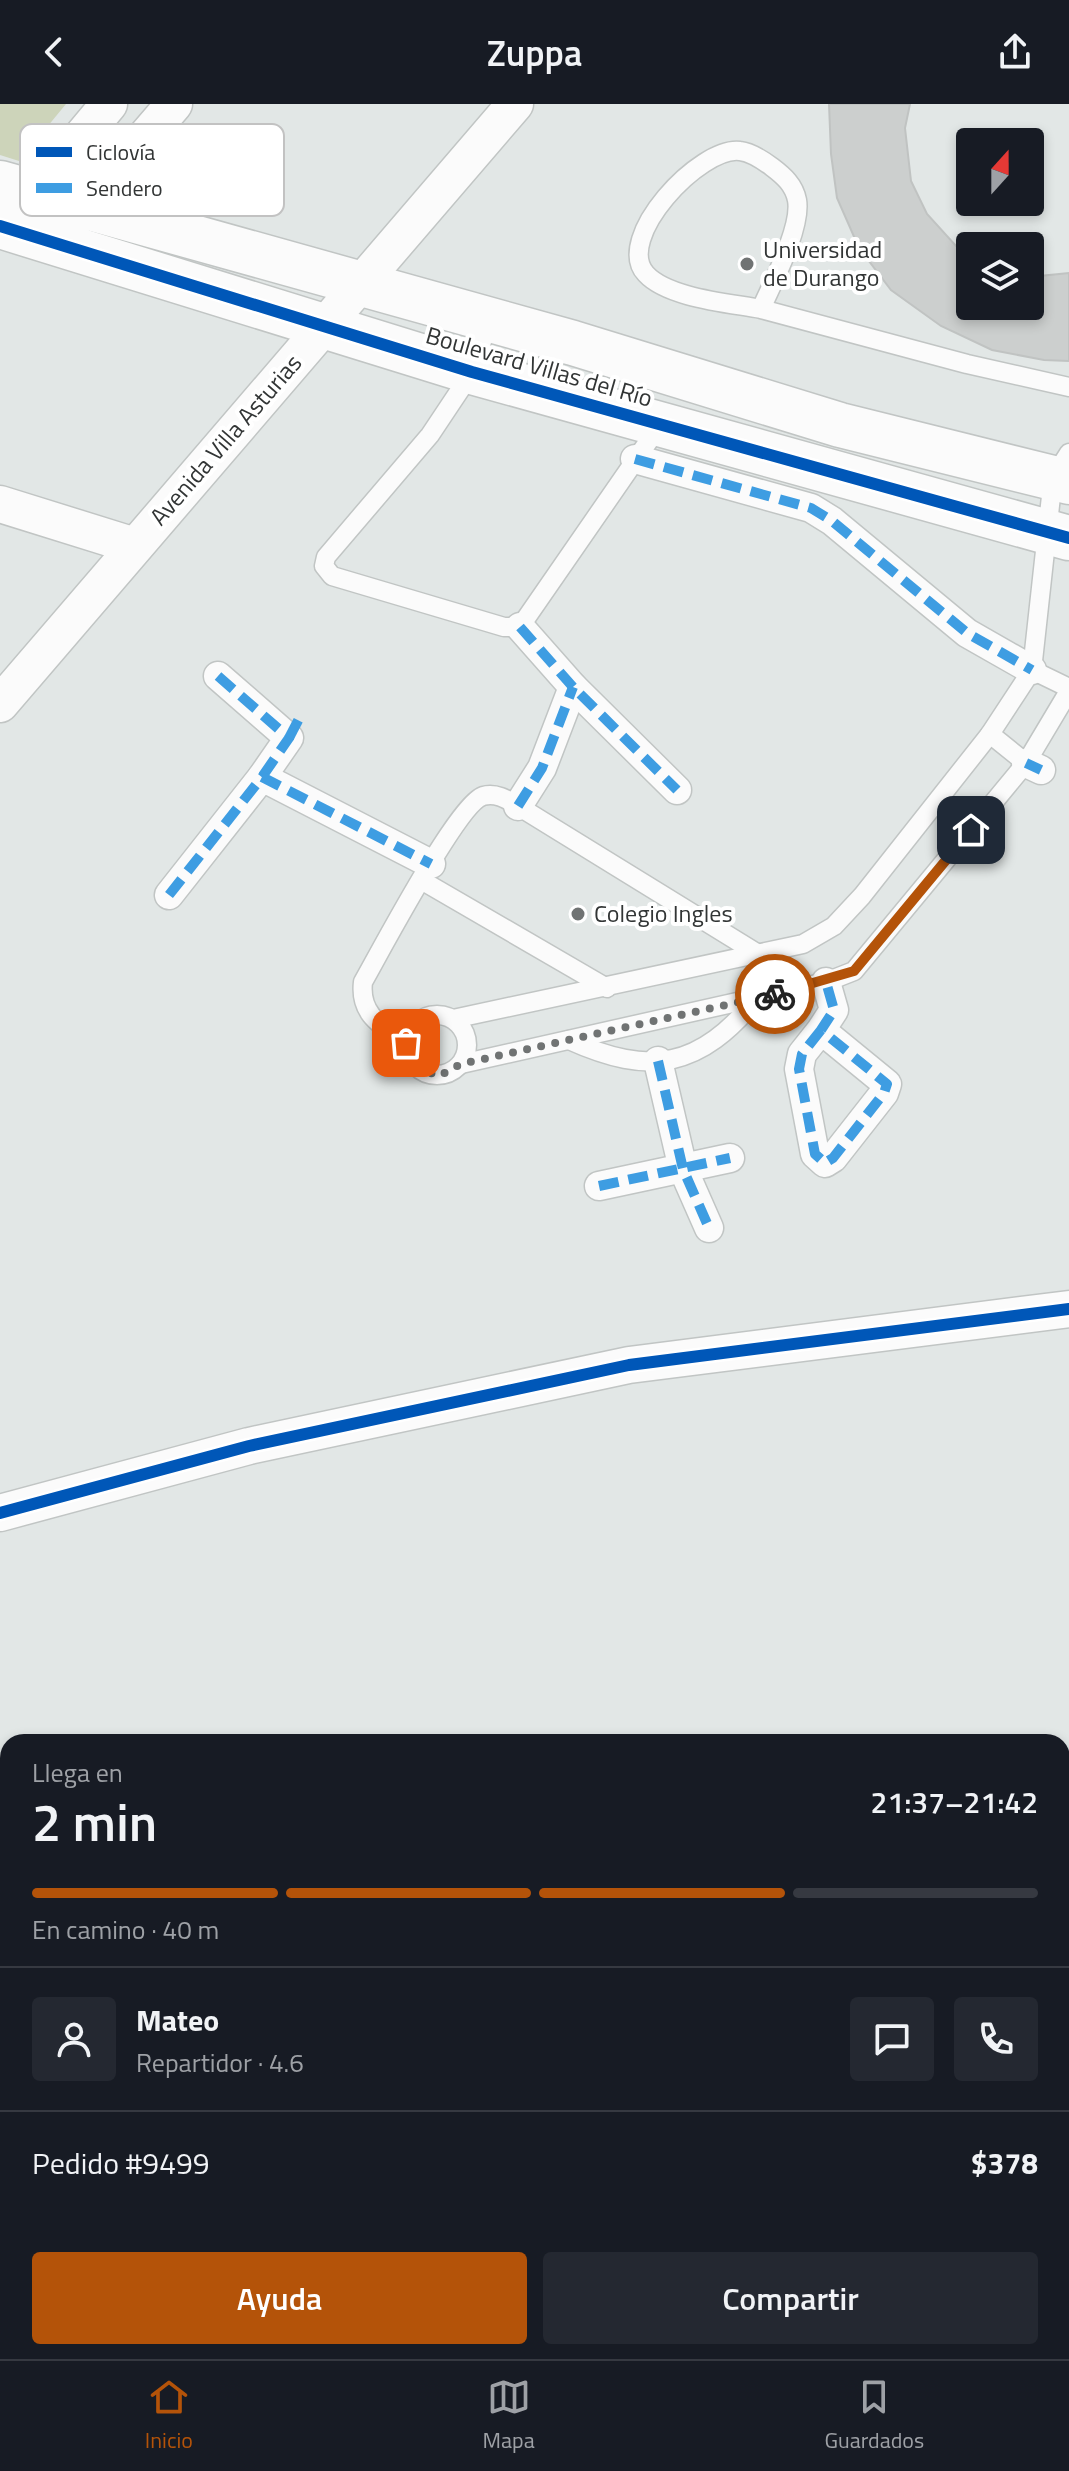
<!DOCTYPE html>
<html lang="es">
<meta charset="utf-8">
<style>
body{margin:0;font-family:"Titillium Web",sans-serif;background:#242831;color:#f1f3f6;height:100vh;display:flex;flex-direction:column;font-size:30px;white-space:nowrap}
*{box-sizing:border-box;margin:0}
p{font-size:26px;color:#9ea1a6}
.icon{flex:none;width:44px;height:44px;fill:none;stroke:currentColor;stroke-width:2;stroke-linecap:round;stroke-linejoin:round}
.map{position:relative;flex:1;overflow:hidden}
.panel{position:absolute;left:0px;top:1630px;width:1070px;height:626px;display:flex;flex-direction:column;background:#171b24;border-radius:24px 24px 0 0;box-shadow:0 4px 12px #0003}
.panel>*{flex:none}
.needle{width:52px;rotate:21deg}
.fabs{position:absolute;left:956px;top:24px;display:grid;gap:16px}
.fabs a{display:grid;place-items:center;width:88px;height:88px;border-radius:8px;background:#171b24;box-shadow:0 4px 12px #0003;font-size:40px}
.pin{position:absolute;display:grid;place-items:center;width:68px;height:68px;color:#fff;margin:-34px;border-radius:16px;box-shadow:0 4px 12px #0006}
.courier{position:absolute;display:grid;place-items:center;width:80px;height:80px;margin:-40px;border:6px solid #b45309;border-radius:50%;background:#fff;color:#222;box-shadow:0 2px 10px #0007}
.headline em{font-style:normal;font-weight:600}
.headline div{display:flex;flex-direction:column-reverse}
.headline{display:flex;align-items:center;justify-content:space-between;height:136px;padding:0 32px}
h1{font-size:52px;font-weight:600;line-height:60px}
.bar{display:grid;grid-template-columns:repeat(4,1fr);gap:12px 8px;align-content:center;height:96px;padding:0 32px}
.bar i{height:10px;border-radius:6px;background:#363941}
.bar .on{background:#b45309}
.bar p{grid-column:span 4}
.line{display:flex;align-items:center;gap:20px;padding:0 32px;border-top:2px solid #363941}
.line div{flex:1}
.round{display:grid;place-items:center;flex:none;width:84px;height:84px;border-radius:8px;background:#242831}
.action{display:flex;gap:16px;margin-top:auto;padding:16px 32px}
.action a{flex:1;height:92px;border-radius:8px;background:#b45309;color:#fff;font-size:32px;font-weight:600;line-height:92px;text-align:center}
.action a+a{background:#242831;color:#f1f3f6}
header{display:flex;justify-content:space-between;align-items:center;height:104px;padding:0 32px;background:#171b24;font-size:36px;font-weight:600}
.tab-bar{display:flex;justify-content:space-around;align-items:center;height:112px;border-top:2px solid #363941;background:#171b24;font-size:22px;color:#9ea1a6}
.tab-bar a{display:grid;justify-items:center;gap:4px}
.tab-bar .on{color:#b45309}
.map>svg:first-child{display:block}
</style>
<header><svg class="icon" aria-label="back" viewBox="0 0 24 24"><path d="M15 5l-7 7 7 7"/></svg>Zuppa<svg class="icon" aria-label="share" viewBox="0 0 24 24"><path d="M12 15V3M7 8l5-5 5 5M5 13v7h14v-7"/></svg></header>
<div class="map">
<svg width="1069" height="2255" viewBox="0 0 1069 2255">
<rect width="100%" height="100%" fill="#e2e7e6"/>
<!-- green -->
<polygon fill="#cdd4ba" points="0,0 66,0 19,57 0,51"/>
<!-- water -->
<g fill="#9bbbd4">
<polygon points="1069,1762 1069,1979 1062,1982 1062,1763"/>
<polygon points="8,1951 8,2165 0,2167 0,1953"/>
</g>
<!-- building -->
<polygon fill="#cccfce" stroke="#c0c3c2" stroke-width="2" points="829,0 910,0 905,24 911,77 927,110 956,142 970,151 970,202 1030,202 1030,173 1069,169 1069,257 1044,256 992,246 941,222 891,186 859,144 837,94 831,50"/>
<g fill="none" stroke-linecap="round" stroke-linejoin="round">
<!-- service casing -->
<g stroke="#c1c5c4" stroke-width="21">
<g id="service">
<path d="M761 205C729 199 668 194 646 170 613 135 700 42 740 47 750 48 764 57 772 63 784 72 794 81 797 96 802 123 772 180 761 205L967 260 1069 283"/>
<polyline points="489,216 472,268 430,331 326,453 324,462 332,472 504,523 520,523 659,322"/>
<polyline points="1032,566 1069,584"/>
<polyline points="990,630 1026,659"/>
<polyline points="421,776 607,884"/>
<circle cx="437" cy="941" r="30"/>
<polyline points="453,915 803,840 834,822 862,792 990,630 1032,566 1053,374 1069,349"/>
<path d="M569 936C651 973 700 964 757 894"/>
<path d="M406 939C382 922 359 911 363 878 380 848 458 700 483 692 496 688 508 696 518 702L760 851"/>
<polyline points="461,960 826,878 854,867 1026,659 1069,587"/>
</g>
</g>
<!-- pedestrian casing -->
<g stroke="#c1c5c4" stroke-width="31">
<g id="pedestrian">
<polyline points="635,355 811,404 832,417 967,529 1032,566"/>
<polyline points="520,523 573,583 677,686"/>
<polyline points="218,572 289,634 262,673"/>
<polyline points="1026,659 1041,666"/>
<polyline points="518,702 542,664 573,583"/>
<polyline points="971,726 977,731"/>
<polyline points="169,791 262,673 431,760"/>
<polyline points="821,926 802,950 799,965 815,1050 825,1059 833,1054 884,989 887,980 821,926 834,906 826,878"/>
<polyline points="658,957 683,1065 709,1124"/>
<polyline points="599,1082 730,1054"/>
</g>
</g>
<!-- minor casing -->
<g stroke="#c1c5c4" stroke-width="39">
<g id="minor">
<polyline points="18,109 109,0"/>
<polyline points="71,120 174,0"/>
<polyline points="0,400 135,442"/>
<polyline points="0,600 515,0"/>
<polyline points="0,1409 249,1342 629,1261 1069,1205"/>
</g>
</g>
<!-- tertiary casing -->
<g stroke="#c1c5c4" stroke-width="47">
<g id="tertiary">
<polyline points="0,79 573,239 840,321 1069,378"/>
<polyline points="0,122 472,268 1069,434"/>
</g>
</g>
<!-- service -->
<use href="#service" stroke="#fbfbfb" stroke-width="18"/>
<!-- pedestrian -->
<use href="#pedestrian" stroke="#fbfbfb" stroke-width="28"/>
<!-- minor -->
<use href="#minor" stroke="#fbfbfb" stroke-width="36"/>
<!-- tertiary -->
<use href="#tertiary" stroke="#fbfbfb" stroke-width="44"/>
<!-- quiet -->
<g stroke="#3e9de2" stroke-width="10" stroke-dasharray="20 10" stroke-linecap="butt">
<polyline points="635,355 811,404 832,417 967,529 1032,566"/>
<polyline points="520,523 573,583 677,686"/>
<polyline points="218,572 289,634 262,673"/>
<polyline points="289,634 302,609"/>
<polyline points="1026,659 1041,666"/>
<polyline points="518,702 542,664 573,583"/>
<polyline points="971,726 977,731"/>
<polyline points="169,791 262,673 431,760"/>
<polyline points="821,926 802,950 799,965 815,1050 825,1059 833,1054 884,989 887,980 821,926 834,906 826,878"/>
<polyline points="658,957 683,1065 709,1124"/>
<polyline points="599,1082 730,1054"/>
</g>
<!-- cycleway casing -->
<g stroke="#fff" stroke-width="17">
<g id="cycleway">
<polyline points="0,122 472,268 1069,434"/>
<polyline points="0,1409 249,1342 629,1261 1069,1205"/>
</g>
</g>
<!-- cycleway -->
<use href="#cycleway" stroke="#0057b8" stroke-width="12"/>
</g>
<g fill="none" stroke-linecap="round" stroke-linejoin="round">
<!-- done -->
<polyline stroke="#707373" stroke-width="8" stroke-dasharray="0 14.4" points="406,939 415,963 439,972 461,960 775,890"/>
<!-- route -->
<polyline stroke="#b45309" stroke-width="10" points="775,890 854,867 971,726"/>
</g>
<!-- markers -->
<g fill="#707373" stroke="#fff" stroke-width="3">
<circle cx="747" cy="160" r="8"/>
<circle cx="578" cy="810" r="8"/>
</g>
<g text-anchor="middle" stroke-width="8" stroke-linejoin="round" paint-order="stroke">
<!-- poi labels -->
<g font-size="24" fill="#323535" stroke="#fff" text-anchor="start">
<text x="763" y="154">Universidad<tspan x="763" dy="28">de Durango</tspan></text>
<text x="594" y="818">Colegio Ingles</text>
</g>
<!-- street labels -->
<g font-size="24" fill="#323535" stroke="#fff">
<text transform="translate(539 263) rotate(16)" y="8">Boulevard Villas del Río</text>
<text transform="translate(226 336) rotate(-49)" y="8">Avenida Villa Asturias</text>
</g>
</g>
<!-- legend -->
<rect x="20" y="20" width="264" height="92" rx="12" fill="#fff" stroke="#c2c2c2" stroke-width="2"/>
<rect x="36" y="43" width="36" height="10" fill="#0057b8"/>
<rect x="36" y="79" width="36" height="10" fill="#3e9de2"/>
<g font-size="22" fill="#323535">
<text x="86" y="56">Ciclovía</text>
<text x="86" y="92">Sendero</text>
</g>
</svg>
<div class="fabs">
<a><svg class="needle" viewBox="-14 -14 28 28"><path d="M0-13l5 13h-10z" fill="#e53935"/><path d="M0 13l5-13h-10z" fill="#9ea1a6"/></svg></a>
<a><svg class="icon" aria-label="layers" viewBox="0 0 24 24"><path d="M12 4l9 5-9 5-9-5zM3 14l9 5 9-5"/></svg></a>
</div>
<div class="pin" style="left:406px;top:939px;background:#ea580c"><svg class="icon" aria-label="bag" viewBox="0 0 24 24"><path d="M5 8h14l-1 12H6zM9 8a3 3 0 0 1 6 0"/></svg></div>
<div class="pin" style="left:971px;top:726px;background:#1f2937"><svg class="icon" aria-label="home" viewBox="0 0 24 24"><path d="M3 11l9-7 9 7M6 9v11h12V9"/></svg></div>
<div class="courier" style="left:775px;top:890px"><svg class="icon" aria-label="bike" viewBox="0 0 24 24"><circle cx="6" cy="16" r="4"/><circle cx="18" cy="16" r="4"/><path d="M6 16l4-8h5l3 8M10 8l3 8H6M13 5h3"/></svg></div>
<section class="panel">
<div class="headline"><div><h1>2 min</h1><p>Llega en</p></div><em>21:37–21:42</em></div>
<div class="bar"><i class="on"></i><i class="on"></i><i class="on"></i><i></i><p>En camino · 40 m</p></div>
<div class="line" style="height:144px"><a class="round"><svg class="icon" aria-label="person" viewBox="0 0 24 24"><circle cx="12" cy="8" r="4"/><path d="M4 21q1-7 8-7t8 7"/></svg></a><div><b>Mateo</b><p>Repartidor · 4.6</p></div><a class="round"><svg class="icon" aria-label="chat" viewBox="0 0 24 24"><path d="M4 5h16v11H9l-5 4z"/></svg></a><a class="round"><svg class="icon" aria-label="phone" viewBox="0 0 24 24"><path d="M5 4h4l2 5-3 2q2 4 5 5l2-3 5 2v4C11 20 4 13 5 4z"/></svg></a></div>
<div class="line" style="height:104px"><div>Pedido #9499</div><b>$378</b></div>
<div class="action"><a>Ayuda</a><a>Compartir</a></div>
</section>
</div>
<nav class="tab-bar">
<a class="on"><svg class="icon" aria-label="home" viewBox="0 0 24 24"><path d="M3 11l9-7 9 7M6 9v11h12V9"/></svg>Inicio</a>
<a><svg class="icon" aria-label="map" viewBox="0 0 24 24"><path d="M3 6l6-2 6 2 6-2v14l-6 2-6-2-6 2zM9 4v14M15 6v14"/></svg>Mapa</a>
<a><svg class="icon" aria-label="saved" viewBox="0 0 24 24"><path d="M7 4h10v16l-5-4-5 4z"/></svg>Guardados</a>
</nav>
